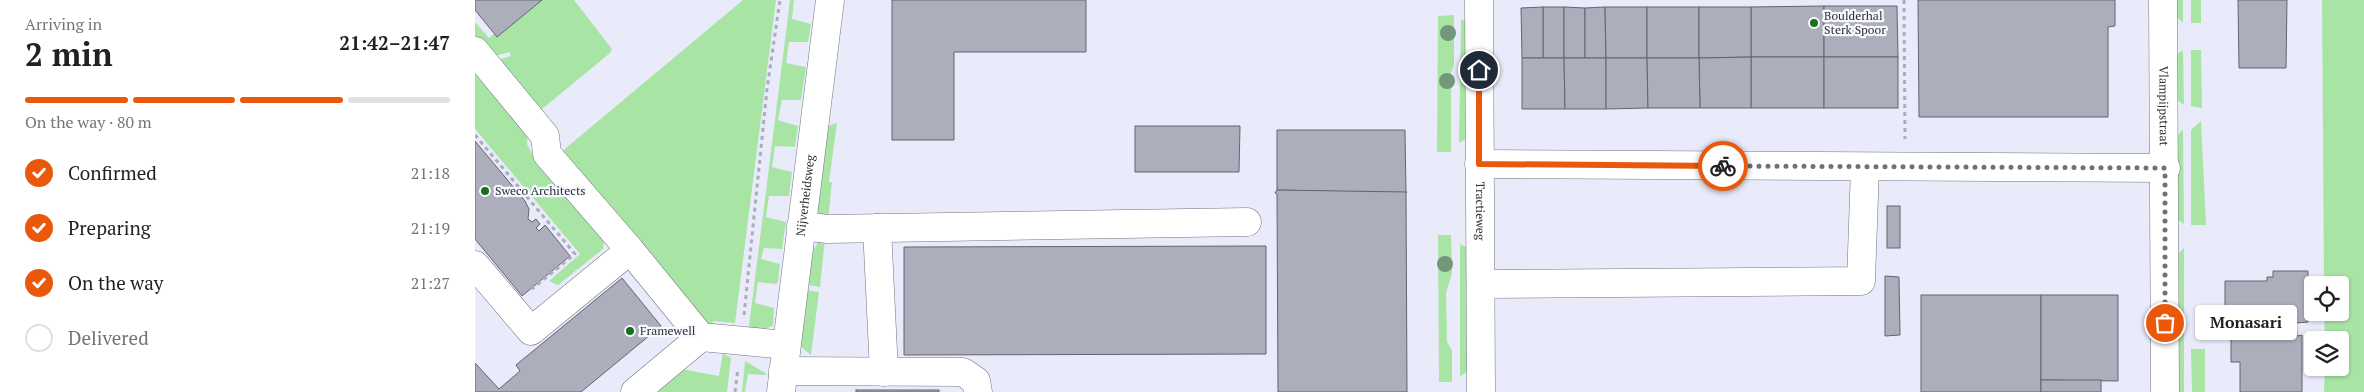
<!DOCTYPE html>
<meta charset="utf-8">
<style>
body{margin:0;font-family:"PT Serif",serif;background:#f6f6f6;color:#202124;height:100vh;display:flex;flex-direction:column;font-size:19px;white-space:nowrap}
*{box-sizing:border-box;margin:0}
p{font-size:16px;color:#757577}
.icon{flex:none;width:28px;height:28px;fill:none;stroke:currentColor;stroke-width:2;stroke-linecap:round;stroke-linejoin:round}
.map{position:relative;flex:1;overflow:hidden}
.panel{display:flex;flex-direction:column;background:#fff;width:475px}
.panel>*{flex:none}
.tools{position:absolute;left:1829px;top:276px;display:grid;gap:10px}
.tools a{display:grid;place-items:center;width:45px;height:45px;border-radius:5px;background:#fff;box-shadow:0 1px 4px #0004;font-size:25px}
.pin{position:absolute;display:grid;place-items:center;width:42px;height:42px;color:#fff;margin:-21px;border:2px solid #fff;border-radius:50%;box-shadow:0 1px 5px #0007}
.courier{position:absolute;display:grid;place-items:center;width:50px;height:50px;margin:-25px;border:4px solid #ea580c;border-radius:50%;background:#fff;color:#222;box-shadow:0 1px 6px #0007}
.bubble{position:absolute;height:35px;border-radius:5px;background:#fff;box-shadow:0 1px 4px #0004;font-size:16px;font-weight:800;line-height:35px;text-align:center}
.overview em{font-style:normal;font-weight:800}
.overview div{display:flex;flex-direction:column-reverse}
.overview{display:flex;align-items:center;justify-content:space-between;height:85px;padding:0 25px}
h1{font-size:32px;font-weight:800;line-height:38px}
.bar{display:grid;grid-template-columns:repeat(4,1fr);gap:8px 5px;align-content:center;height:60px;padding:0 25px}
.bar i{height:6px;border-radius:4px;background:#e0e0e0}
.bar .on{background:#ea580c}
.bar p{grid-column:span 4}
ol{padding:0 25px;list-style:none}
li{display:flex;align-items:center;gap:15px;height:55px}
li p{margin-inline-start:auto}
li .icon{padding:5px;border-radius:50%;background:#ea580c;color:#fff;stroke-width:4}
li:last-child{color:#757577}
li i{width:28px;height:28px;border:2px solid #e0e0e0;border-radius:50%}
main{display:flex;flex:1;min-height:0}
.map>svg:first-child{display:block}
</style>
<main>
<section class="panel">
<div class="overview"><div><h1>2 min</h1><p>Arriving in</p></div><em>21:42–21:47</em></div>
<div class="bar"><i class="on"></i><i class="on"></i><i class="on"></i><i></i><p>On the way · 80 m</p></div>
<ol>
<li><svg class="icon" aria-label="check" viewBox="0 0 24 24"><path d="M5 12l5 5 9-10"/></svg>Confirmed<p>21:18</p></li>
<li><svg class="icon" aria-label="check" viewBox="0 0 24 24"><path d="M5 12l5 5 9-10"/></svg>Preparing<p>21:19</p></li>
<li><svg class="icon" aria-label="check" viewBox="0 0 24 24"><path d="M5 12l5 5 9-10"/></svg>On the way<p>21:27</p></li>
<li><i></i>Delivered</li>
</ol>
</section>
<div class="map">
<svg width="1889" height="392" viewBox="0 0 1889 392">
<rect width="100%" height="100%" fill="#e9ebfa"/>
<!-- green -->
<g fill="#a8e5a5">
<polygon points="59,0 99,0 137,49 135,53 61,114 20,61 36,56 34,52 16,57 0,40 0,22 14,38"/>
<polygon points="268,0 301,0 260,323 238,321 237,327 232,326 85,153"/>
<polygon points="315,0 319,0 317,19 336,24 333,42 314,42 311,63 331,67 326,100 307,100 303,120 323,126 320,147 300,146 297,167 317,172 314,196 294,196 291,217 311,222 307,249 289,248 286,259 305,264 303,282 301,284 283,282 280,303 299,308 298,326 273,334"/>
<polygon points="1701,0 1708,0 1708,23 1702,17"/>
<rect x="1716" y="0" width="10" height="23"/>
<polygon points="1847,0 1889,0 1889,392 1849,392 1850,368 1865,368 1865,340 1850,340 1849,313 1865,312 1865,285 1849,285"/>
<polygon points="979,15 979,65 976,73 976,152 962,152 963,16"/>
<polygon points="986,20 990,20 991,139 984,143"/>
<polygon points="1708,50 1709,105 1702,100 1702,54"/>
<polygon points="1716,50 1726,50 1727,108 1716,106"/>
<polygon points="0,67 53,131 52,144 57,154 129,240 128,249 83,285 74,281 105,254 0,129"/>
<polygon points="1726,121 1731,225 1716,225 1716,130"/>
<polygon points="362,123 354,182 357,182 353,220 346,217 342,212 352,126"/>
<polygon points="1707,130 1708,130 1709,224 1702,219 1702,137"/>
<polygon points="963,235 976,235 977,273 971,293 972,342 977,350 977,382 964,382"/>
<polygon points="350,239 345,287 332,285 337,249 339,249 343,242"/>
<polygon points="985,244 991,247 992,371 985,377"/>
<polygon points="1709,248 1709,392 1702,392 1702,255"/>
<polygon points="331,290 344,292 336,355 325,346"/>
<polygon points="1716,349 1730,349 1730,392 1717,392"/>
<polygon points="248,353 256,358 252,392 178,392 206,369 244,376"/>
<polygon points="270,361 292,374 290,375 273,374 270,392 267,392"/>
</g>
<!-- building -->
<g fill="#acaebc" stroke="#636471">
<polygon points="0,0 67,0 22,37 0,10"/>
<polygon points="417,0 611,0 611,52 479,52 479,140 417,140"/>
<polygon points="1443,0 1640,0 1640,26 1633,27 1633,117 1444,117"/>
<polygon points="1763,0 1812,0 1811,68 1764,68"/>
<polygon points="1349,6 1349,57 1276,57 1276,7"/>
<polygon points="1349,6 1422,6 1423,57 1349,57"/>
<rect x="1068" y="7" width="21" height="51"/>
<polygon points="1068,7 1068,58 1047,58 1046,8"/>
<polygon points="1089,7 1110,8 1110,58 1089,58"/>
<polygon points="1130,7 1131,58 1110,58 1110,8"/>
<polygon points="1130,7 1172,7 1172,58 1131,58"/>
<rect x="1172" y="7" width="52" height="51"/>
<polygon points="1224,7 1276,7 1276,57 1224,58"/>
<rect x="1276" y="57" width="73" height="51"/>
<polygon points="1276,57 1276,108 1225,108 1224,58"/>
<rect x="1349" y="57" width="74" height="51"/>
<polygon points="1047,58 1089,58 1090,109 1047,109"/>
<polygon points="1089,58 1131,58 1131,109 1090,109"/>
<polygon points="1131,58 1172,58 1173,108 1131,109"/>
<polygon points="1172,58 1224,58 1225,108 1173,108"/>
<polygon points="660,126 765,126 764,172 660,172"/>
<polygon points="802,130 930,130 931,193 802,190"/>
<polygon points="0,141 50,201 54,209 53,219 57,222 61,219 65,224 61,228 64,231 70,225 95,256 47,296 0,239"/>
<polygon points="802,190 932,192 931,193 932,392 803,392 802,194 800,193"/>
<rect x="1412" y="206" width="13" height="42"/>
<polygon points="791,246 791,354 429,355 429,247"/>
<polygon points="1798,271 1833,271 1833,322 1821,323 1822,336 1827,335 1827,392 1765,392 1765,362 1756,362 1756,323 1750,322 1750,281 1792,281 1792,277 1798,277"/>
<polygon points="1410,276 1424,277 1425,335 1410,336"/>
<polygon points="147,278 186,326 106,392 0,392 0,363 24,389 45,371 41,365"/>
<rect x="1446" y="295" width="120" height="97"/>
<polygon points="1566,295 1643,295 1643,381 1566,380"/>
<polygon points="1832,336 1848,336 1848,340 1838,340 1838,346 1831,346"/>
<rect x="1566" y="380" width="60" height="12"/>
<rect x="381" y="390" width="83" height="2"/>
</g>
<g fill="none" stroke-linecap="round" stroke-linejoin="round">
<!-- minor casing -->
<g stroke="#727481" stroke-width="29">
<g id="minor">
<path id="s1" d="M1004 0 1006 392"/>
<path id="s2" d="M1688 0 1690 392"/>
<polyline points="0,51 70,136 72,154 155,250 226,337 311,345"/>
<polyline points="1004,164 1691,168"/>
<polyline points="326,226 353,229 772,222"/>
<polyline points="402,228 409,372"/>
<polyline points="0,265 56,331 155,250"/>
<polyline points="1006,284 1386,281 1390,167"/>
<polyline points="308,371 488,372 501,381 503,392"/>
<polyline points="160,392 226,337"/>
<path id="s3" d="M306 392 355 0"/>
</g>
</g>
<!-- path -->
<g stroke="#acadba" stroke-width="3" stroke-dasharray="4 4" stroke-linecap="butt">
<polyline points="1429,0 1430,139"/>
<polyline points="0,135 100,254 57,289"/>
<polyline points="269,315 292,89 305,0"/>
<polyline points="260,392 263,368"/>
</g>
<!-- minor -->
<use href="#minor" stroke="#fff" stroke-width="28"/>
</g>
<!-- trees -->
<g fill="#74977c">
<circle cx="973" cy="33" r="8"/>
<circle cx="972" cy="81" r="8"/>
<circle cx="970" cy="264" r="8"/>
</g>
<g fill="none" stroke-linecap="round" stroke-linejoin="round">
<!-- done -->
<polyline stroke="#6f7079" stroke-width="5" stroke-dasharray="0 9" points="1248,166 1690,168 1690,323"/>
<!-- route -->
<polyline stroke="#ea580c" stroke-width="6" points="1004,70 1004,164 1248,166"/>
</g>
<!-- markers -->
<g fill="#18701b" stroke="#f8f9ff" stroke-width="2">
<circle cx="1339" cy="23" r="5"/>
<circle cx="10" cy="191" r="5"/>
<circle cx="155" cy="331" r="5"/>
</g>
<g text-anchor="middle" stroke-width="4.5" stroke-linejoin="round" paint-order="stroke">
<!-- poi labels -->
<g font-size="12" fill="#2e2e34" stroke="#f8f9ff" text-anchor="start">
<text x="1349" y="20">Boulderhal<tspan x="1349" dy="14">Sterk Spoor</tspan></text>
<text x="20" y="195">Sweco Architects</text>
<text x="165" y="335">Framewell</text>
</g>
<!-- street labels -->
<g font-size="12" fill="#2e2e34" stroke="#f8f9ff">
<text dy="4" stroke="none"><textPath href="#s2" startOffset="106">Vlampijpstraat</textPath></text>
<text dy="4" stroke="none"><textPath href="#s3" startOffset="198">Nijverheidsweg</textPath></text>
<text dy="4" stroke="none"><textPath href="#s1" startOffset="211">Tractieweg</textPath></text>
</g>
</g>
</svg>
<div class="tools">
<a><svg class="icon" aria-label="locate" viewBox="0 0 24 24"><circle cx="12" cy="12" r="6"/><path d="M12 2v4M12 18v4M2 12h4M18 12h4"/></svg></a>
<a><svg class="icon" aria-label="layers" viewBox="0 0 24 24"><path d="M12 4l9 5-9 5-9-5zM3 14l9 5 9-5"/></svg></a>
</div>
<div class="pin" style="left:1690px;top:323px;background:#ea580c"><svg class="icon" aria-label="bag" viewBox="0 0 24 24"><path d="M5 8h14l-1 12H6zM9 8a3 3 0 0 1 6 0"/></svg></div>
<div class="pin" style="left:1004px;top:70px;background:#1f2937"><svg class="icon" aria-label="home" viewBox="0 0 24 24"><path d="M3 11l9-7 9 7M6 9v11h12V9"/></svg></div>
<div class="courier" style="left:1248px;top:166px"><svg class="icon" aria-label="bike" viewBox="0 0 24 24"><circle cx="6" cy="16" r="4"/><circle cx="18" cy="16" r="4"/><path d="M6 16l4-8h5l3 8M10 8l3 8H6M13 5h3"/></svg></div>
<div class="bubble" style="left:1720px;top:305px;width:102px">Monasari</div>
</div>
</main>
